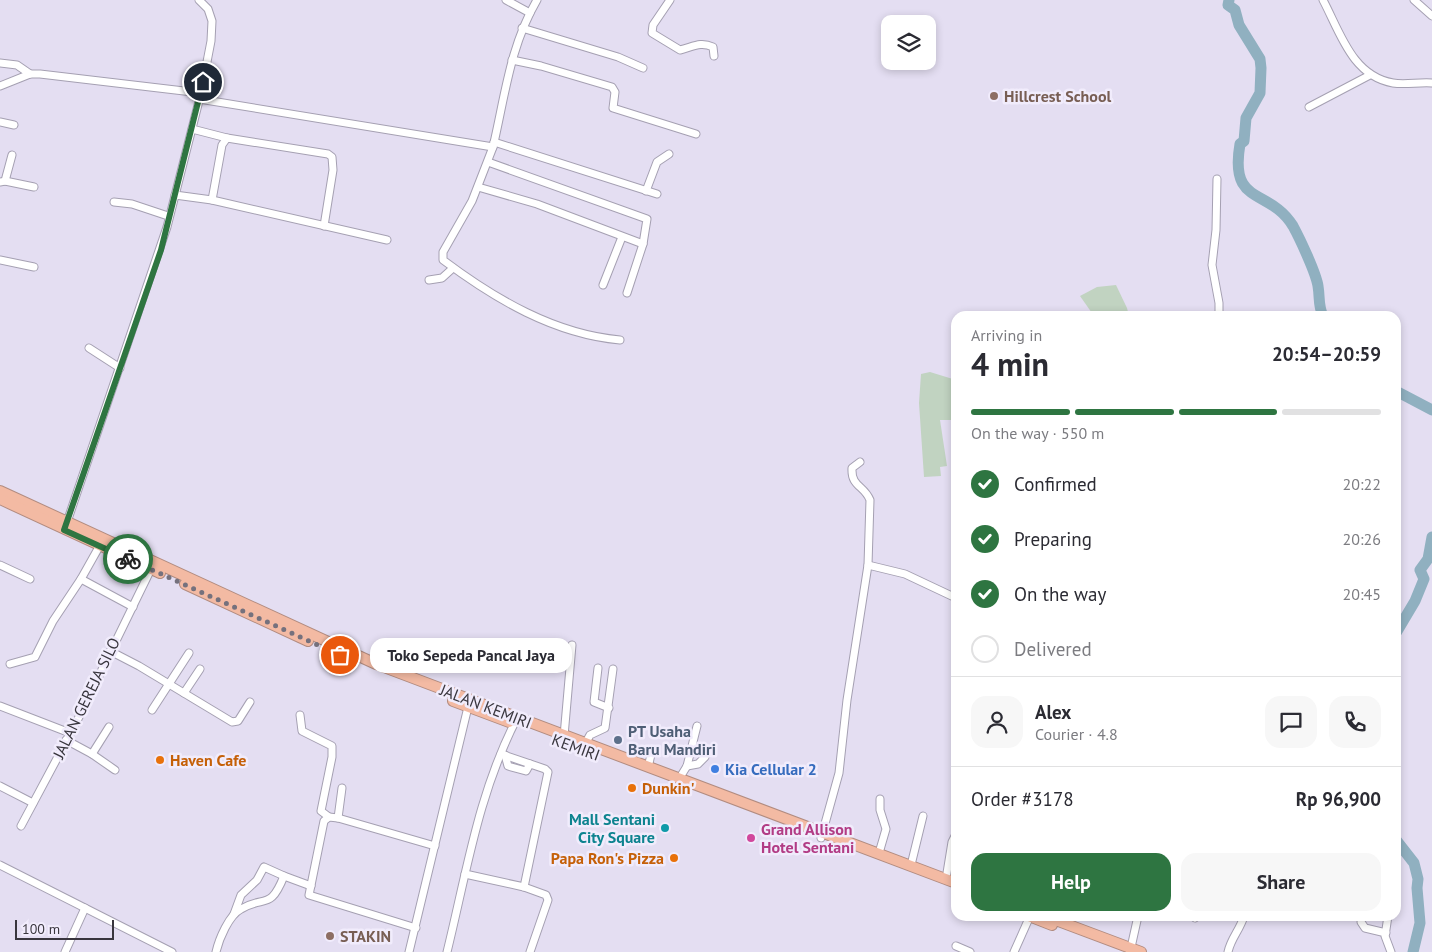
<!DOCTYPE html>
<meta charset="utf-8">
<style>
body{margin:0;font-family:"PT Sans",sans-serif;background:#f7f7f7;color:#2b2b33;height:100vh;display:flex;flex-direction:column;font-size:19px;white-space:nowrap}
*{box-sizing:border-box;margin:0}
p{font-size:16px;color:#7c7c81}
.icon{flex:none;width:28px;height:28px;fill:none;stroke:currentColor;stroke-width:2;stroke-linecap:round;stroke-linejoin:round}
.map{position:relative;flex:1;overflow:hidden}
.panel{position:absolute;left:951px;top:311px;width:450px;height:610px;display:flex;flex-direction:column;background:#fff;border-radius:15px;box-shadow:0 2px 8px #0003}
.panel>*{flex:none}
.buttons{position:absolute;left:881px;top:15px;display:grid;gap:10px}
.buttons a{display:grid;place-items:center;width:55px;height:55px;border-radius:10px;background:#fff;box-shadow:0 2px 8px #0003;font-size:25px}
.scale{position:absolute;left:15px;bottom:12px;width:99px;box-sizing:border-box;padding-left:5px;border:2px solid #39363e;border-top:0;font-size:14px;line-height:18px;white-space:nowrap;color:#39363e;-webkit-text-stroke:4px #f1ecfc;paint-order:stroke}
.pin{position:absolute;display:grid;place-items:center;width:42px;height:42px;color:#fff;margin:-21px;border:2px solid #fff;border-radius:50%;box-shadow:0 1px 5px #0007}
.courier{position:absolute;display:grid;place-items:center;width:50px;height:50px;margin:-25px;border:4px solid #2e7541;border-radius:50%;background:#fff;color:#222;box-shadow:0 1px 6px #0007}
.bubble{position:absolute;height:35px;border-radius:15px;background:#fff;box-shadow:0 2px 8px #0003;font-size:16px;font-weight:600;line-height:35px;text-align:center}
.overview em{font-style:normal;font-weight:600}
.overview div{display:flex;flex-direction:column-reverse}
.overview{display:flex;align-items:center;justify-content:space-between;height:85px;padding:0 20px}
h1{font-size:32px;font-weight:600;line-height:38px}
.bar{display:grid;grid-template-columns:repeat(4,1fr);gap:8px 5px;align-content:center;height:60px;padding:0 20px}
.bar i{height:6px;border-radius:4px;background:#e1e1e2}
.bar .active{background:#2e7541}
.bar p{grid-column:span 4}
.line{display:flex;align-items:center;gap:12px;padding:0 20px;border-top:1px solid #e1e1e2}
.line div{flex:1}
.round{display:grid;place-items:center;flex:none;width:52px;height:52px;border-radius:15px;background:#f7f7f7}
ol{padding:0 20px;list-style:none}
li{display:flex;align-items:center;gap:15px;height:55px}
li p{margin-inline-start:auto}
li .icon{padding:5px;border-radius:50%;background:#2e7541;color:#fff;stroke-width:4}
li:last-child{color:#7c7c81}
li i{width:28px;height:28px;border:2px solid #e1e1e2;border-radius:50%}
.primary-button{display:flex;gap:10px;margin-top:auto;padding:10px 20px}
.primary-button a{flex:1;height:58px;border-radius:15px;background:#2e7541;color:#fff;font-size:20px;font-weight:600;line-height:58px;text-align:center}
.primary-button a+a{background:#f7f7f7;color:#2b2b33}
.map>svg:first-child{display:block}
</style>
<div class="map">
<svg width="1432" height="952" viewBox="0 0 1432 952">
<rect width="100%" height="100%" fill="#e4def2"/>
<!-- green -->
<g fill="#c1d3c1">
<polygon points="1116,285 1127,308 1129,316 1094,316 1080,296 1097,287"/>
<polygon points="930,372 956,380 956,426 953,420 940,420 947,466 940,467 941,476 924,477 919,403 921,374"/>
</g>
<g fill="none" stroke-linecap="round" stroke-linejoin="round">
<!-- river -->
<g stroke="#90b0c0" stroke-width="11">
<path d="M1229 0 1228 5 1235 10 1239 25 1260 59 1261 68 1260 93 1246 118 1244 141 1240 144C1229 207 1269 187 1293 226 1300 239 1316 273 1318 286 1320 298 1318 306 1323 316"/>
<polyline points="1396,391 1432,410"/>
<polyline points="1396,633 1415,601 1424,579 1420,570 1428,559 1432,537"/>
<polyline points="1396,840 1414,863 1418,879 1417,888 1420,923 1413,952"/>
</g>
<!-- minor casing -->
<g stroke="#a5a0b2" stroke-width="9">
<g id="minor">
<polyline points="506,0 530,13"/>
<path d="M670 0 653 25 652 33 680 50C693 47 700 41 713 47L714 56"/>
<path d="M1323 0C1340 32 1352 76 1393 83 1405 85 1419 82 1432 83"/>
<polyline points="1414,0 1432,16"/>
<polyline points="522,28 618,57 643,68"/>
<polyline points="512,60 541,66 612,87 615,92 613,108 696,134"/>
<polyline points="0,63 17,65 30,74"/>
<polyline points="0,86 30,74 40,74 201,93"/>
<path d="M199 99 493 147C505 96 510 46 537 0"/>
<polyline points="1309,107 1370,75"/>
<polyline points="0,122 14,125"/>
<polyline points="192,129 227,138"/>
<polyline points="494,142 657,194"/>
<path d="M493 147 472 201 443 252V260C495 299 554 334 620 340"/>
<polyline points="488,162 647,219 643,244 627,293"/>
<polyline points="1217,179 1216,230 1212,265 1219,303 1219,316"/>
<polyline points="5,181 34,187"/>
<polyline points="0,182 5,181 12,155"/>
<polyline points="478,187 537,204 643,244"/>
<polyline points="646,191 657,162 669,154"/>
<polyline points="175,195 212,200 387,240"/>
<polyline points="212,200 222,145 227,138 328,154 332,157 333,170 324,226"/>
<polyline points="114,202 132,204 168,216"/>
<polyline points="0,260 34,267"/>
<polyline points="429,280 442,278 453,268"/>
<polyline points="603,285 622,237"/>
<polyline points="89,348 120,368"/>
<polyline points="66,525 167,227 201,93 211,41 212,21 208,9 199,0"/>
<polyline points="0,565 30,579"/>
<polyline points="868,565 905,574 956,598"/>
<polyline points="81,579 133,607"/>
<polyline points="110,651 139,666 232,722 238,721 250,702"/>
<polyline points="10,664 35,657 53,621 81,579 99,547"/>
<polyline points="598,668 594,702 609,708"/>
<polyline points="184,693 200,669"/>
<polyline points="0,706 70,733"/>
<polyline points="152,710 189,653"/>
<polyline points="300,715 302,731 332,746 332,757 321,811 329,817"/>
<polyline points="564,736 572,645"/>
<polyline points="66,740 92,754 109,727"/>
<polyline points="585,744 590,735 605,728 613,669"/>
<polyline points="92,754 115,770"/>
<polyline points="501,754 545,769 548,772 524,887"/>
<polyline points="505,755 508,766 526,771 530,764"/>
<polyline points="687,766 698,764 705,757"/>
<polyline points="648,767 652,751"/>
<polyline points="679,779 687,766 697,726"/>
<polyline points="0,786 33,803"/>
<polyline points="338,818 342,788"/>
<polyline points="21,826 77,721 151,569"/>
<path d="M821 838 839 773 847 700 868 565 870 500C864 485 851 487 852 468L860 462"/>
<polyline points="879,853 886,829 880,810 880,799"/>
<polyline points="0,865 172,952"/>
<polyline points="911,865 923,816"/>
<polyline points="465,874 524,887 546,895 548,900 530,952"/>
<polyline points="946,879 952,842 956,834"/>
<polyline points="234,914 241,895 257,880 264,867 284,876"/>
<polyline points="1362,916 1361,922 1365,928 1386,933"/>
<polyline points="1388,916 1385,936 1391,952"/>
<polyline points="1195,918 1196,916"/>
<polyline points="416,928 309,895 324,821 329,817 338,818 435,846"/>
<polyline points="956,946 970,952"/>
<polyline points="65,952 85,908"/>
<path d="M216 952C219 939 229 915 241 909 265 895 270 911 284 876L311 886"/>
<polyline points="409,952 468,707"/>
<path d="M447 952C467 871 478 794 517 718"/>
<polyline points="1014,952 1030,916"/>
<polyline points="1130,952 1138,916"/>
<path d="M1228 952C1231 938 1240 930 1244 916"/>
</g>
</g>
<!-- highway casing -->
<g stroke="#b28c80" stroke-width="12">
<g id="highway">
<polyline points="0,491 376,664 956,883"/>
<polyline points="0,499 160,573"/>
<polyline points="185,584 308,641"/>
<polyline points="453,701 509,722"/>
<polyline points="1029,916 1052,925"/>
<polyline points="1045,916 1141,952"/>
</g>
</g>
<!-- minor -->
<use href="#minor" stroke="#fff" stroke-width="7"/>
<!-- highway -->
<use href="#highway" stroke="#f3baa3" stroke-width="10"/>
</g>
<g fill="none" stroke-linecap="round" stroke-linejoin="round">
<!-- done -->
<polyline stroke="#75717d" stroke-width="5" stroke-dasharray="0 9" points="128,559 340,655"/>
<!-- route -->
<polyline stroke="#2e7541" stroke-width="6" points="128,559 64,530 161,250 203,82"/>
</g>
<!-- markers -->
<g fill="#8d6e63" stroke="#f1ecfc" stroke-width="2">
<circle cx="994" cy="96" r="5"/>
<circle cx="330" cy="936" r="5"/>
</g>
<circle fill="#5c6f8a" stroke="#f1ecfc" stroke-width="2" cx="618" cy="740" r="5"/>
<g fill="#e8710a" stroke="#f1ecfc" stroke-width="2">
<circle cx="160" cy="760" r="5"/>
<circle cx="632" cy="788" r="5"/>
<circle cx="674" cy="858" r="5"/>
</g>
<circle fill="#3f7fe0" stroke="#f1ecfc" stroke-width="2" cx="715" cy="769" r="5"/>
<circle fill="#0f9aa8" stroke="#f1ecfc" stroke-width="2" cx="665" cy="828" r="5"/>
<circle fill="#d1479c" stroke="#f1ecfc" stroke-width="2" cx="751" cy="838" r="5"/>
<g text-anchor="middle" stroke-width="5" stroke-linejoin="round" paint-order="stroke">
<!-- education labels -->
<g font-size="16" font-weight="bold" fill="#785e54" stroke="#f1ecfc" text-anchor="start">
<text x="1004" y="102">Hillcrest School</text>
<text x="340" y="942">STAKIN</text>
</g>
<!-- street labels -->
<g font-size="16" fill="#39363e" stroke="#f1ecfc">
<text transform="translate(86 698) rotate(-64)" y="6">JALAN GEREJA SILO</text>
<text transform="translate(486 706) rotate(21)" y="6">JALAN KEMIRI</text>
<text transform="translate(576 747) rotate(20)" y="6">KEMIRI</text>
</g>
<!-- service labels -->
<g font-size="16" font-weight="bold" fill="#4e5e75" stroke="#f1ecfc" text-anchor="start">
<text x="628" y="737">PT Usaha<tspan x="628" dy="18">Baru Mandiri</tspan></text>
</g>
<!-- food labels -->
<g font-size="16" font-weight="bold" fill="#c56008" stroke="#f1ecfc" text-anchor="start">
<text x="170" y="766">Haven Cafe</text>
<text x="642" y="794">Dunkin'</text>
<text x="664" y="864" text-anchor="end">Papa Ron's Pizza</text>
</g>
<!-- shop labels -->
<g font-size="16" font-weight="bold" fill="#366cbe" stroke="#f1ecfc" text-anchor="start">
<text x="725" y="775">Kia Cellular 2</text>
</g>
<!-- culture labels -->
<g font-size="16" font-weight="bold" fill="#0d838f" stroke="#f1ecfc" text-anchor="end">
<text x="655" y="825">Mall Sentani<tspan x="655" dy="18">City Square</tspan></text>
</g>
<!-- hotel labels -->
<g font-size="16" font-weight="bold" fill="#b23c85" stroke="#f1ecfc" text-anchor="start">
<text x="761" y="835">Grand Allison<tspan x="761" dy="18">Hotel Sentani</tspan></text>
</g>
</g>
</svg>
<div class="buttons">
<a><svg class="icon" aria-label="layers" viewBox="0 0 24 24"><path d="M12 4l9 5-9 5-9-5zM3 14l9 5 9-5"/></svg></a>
</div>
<div class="scale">100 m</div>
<div class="pin" style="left:340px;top:655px;background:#ea580c"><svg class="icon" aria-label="bag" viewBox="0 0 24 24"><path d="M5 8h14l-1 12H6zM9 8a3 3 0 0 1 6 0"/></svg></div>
<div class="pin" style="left:203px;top:82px;background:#1f2937"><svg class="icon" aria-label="home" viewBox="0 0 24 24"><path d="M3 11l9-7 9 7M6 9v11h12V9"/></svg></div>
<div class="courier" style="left:128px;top:559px"><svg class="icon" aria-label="bike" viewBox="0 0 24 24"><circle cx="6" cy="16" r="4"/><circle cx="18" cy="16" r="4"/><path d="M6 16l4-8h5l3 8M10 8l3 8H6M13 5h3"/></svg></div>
<div class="bubble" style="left:370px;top:638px;width:202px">Toko Sepeda Pancal Jaya</div>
<section class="panel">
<div class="overview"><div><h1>4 min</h1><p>Arriving in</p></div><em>20:54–20:59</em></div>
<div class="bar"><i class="active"></i><i class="active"></i><i class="active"></i><i></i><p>On the way · 550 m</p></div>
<ol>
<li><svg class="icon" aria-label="check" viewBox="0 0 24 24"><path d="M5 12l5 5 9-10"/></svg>Confirmed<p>20:22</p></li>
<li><svg class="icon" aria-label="check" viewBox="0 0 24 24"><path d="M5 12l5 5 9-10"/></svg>Preparing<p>20:26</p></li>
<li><svg class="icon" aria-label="check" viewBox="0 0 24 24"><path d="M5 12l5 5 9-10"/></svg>On the way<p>20:45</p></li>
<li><i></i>Delivered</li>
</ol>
<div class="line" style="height:90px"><a class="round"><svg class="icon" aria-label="person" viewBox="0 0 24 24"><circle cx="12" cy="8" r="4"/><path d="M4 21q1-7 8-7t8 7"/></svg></a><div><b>Alex</b><p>Courier · 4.8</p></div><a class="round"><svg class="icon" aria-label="chat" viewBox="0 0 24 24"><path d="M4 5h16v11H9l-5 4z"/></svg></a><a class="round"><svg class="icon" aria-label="phone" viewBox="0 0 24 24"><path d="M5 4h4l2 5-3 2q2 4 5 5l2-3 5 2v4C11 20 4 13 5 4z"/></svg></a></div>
<div class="line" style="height:65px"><div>Order #3178</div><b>Rp 96,900</b></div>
<div class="primary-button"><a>Help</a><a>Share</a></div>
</section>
</div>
